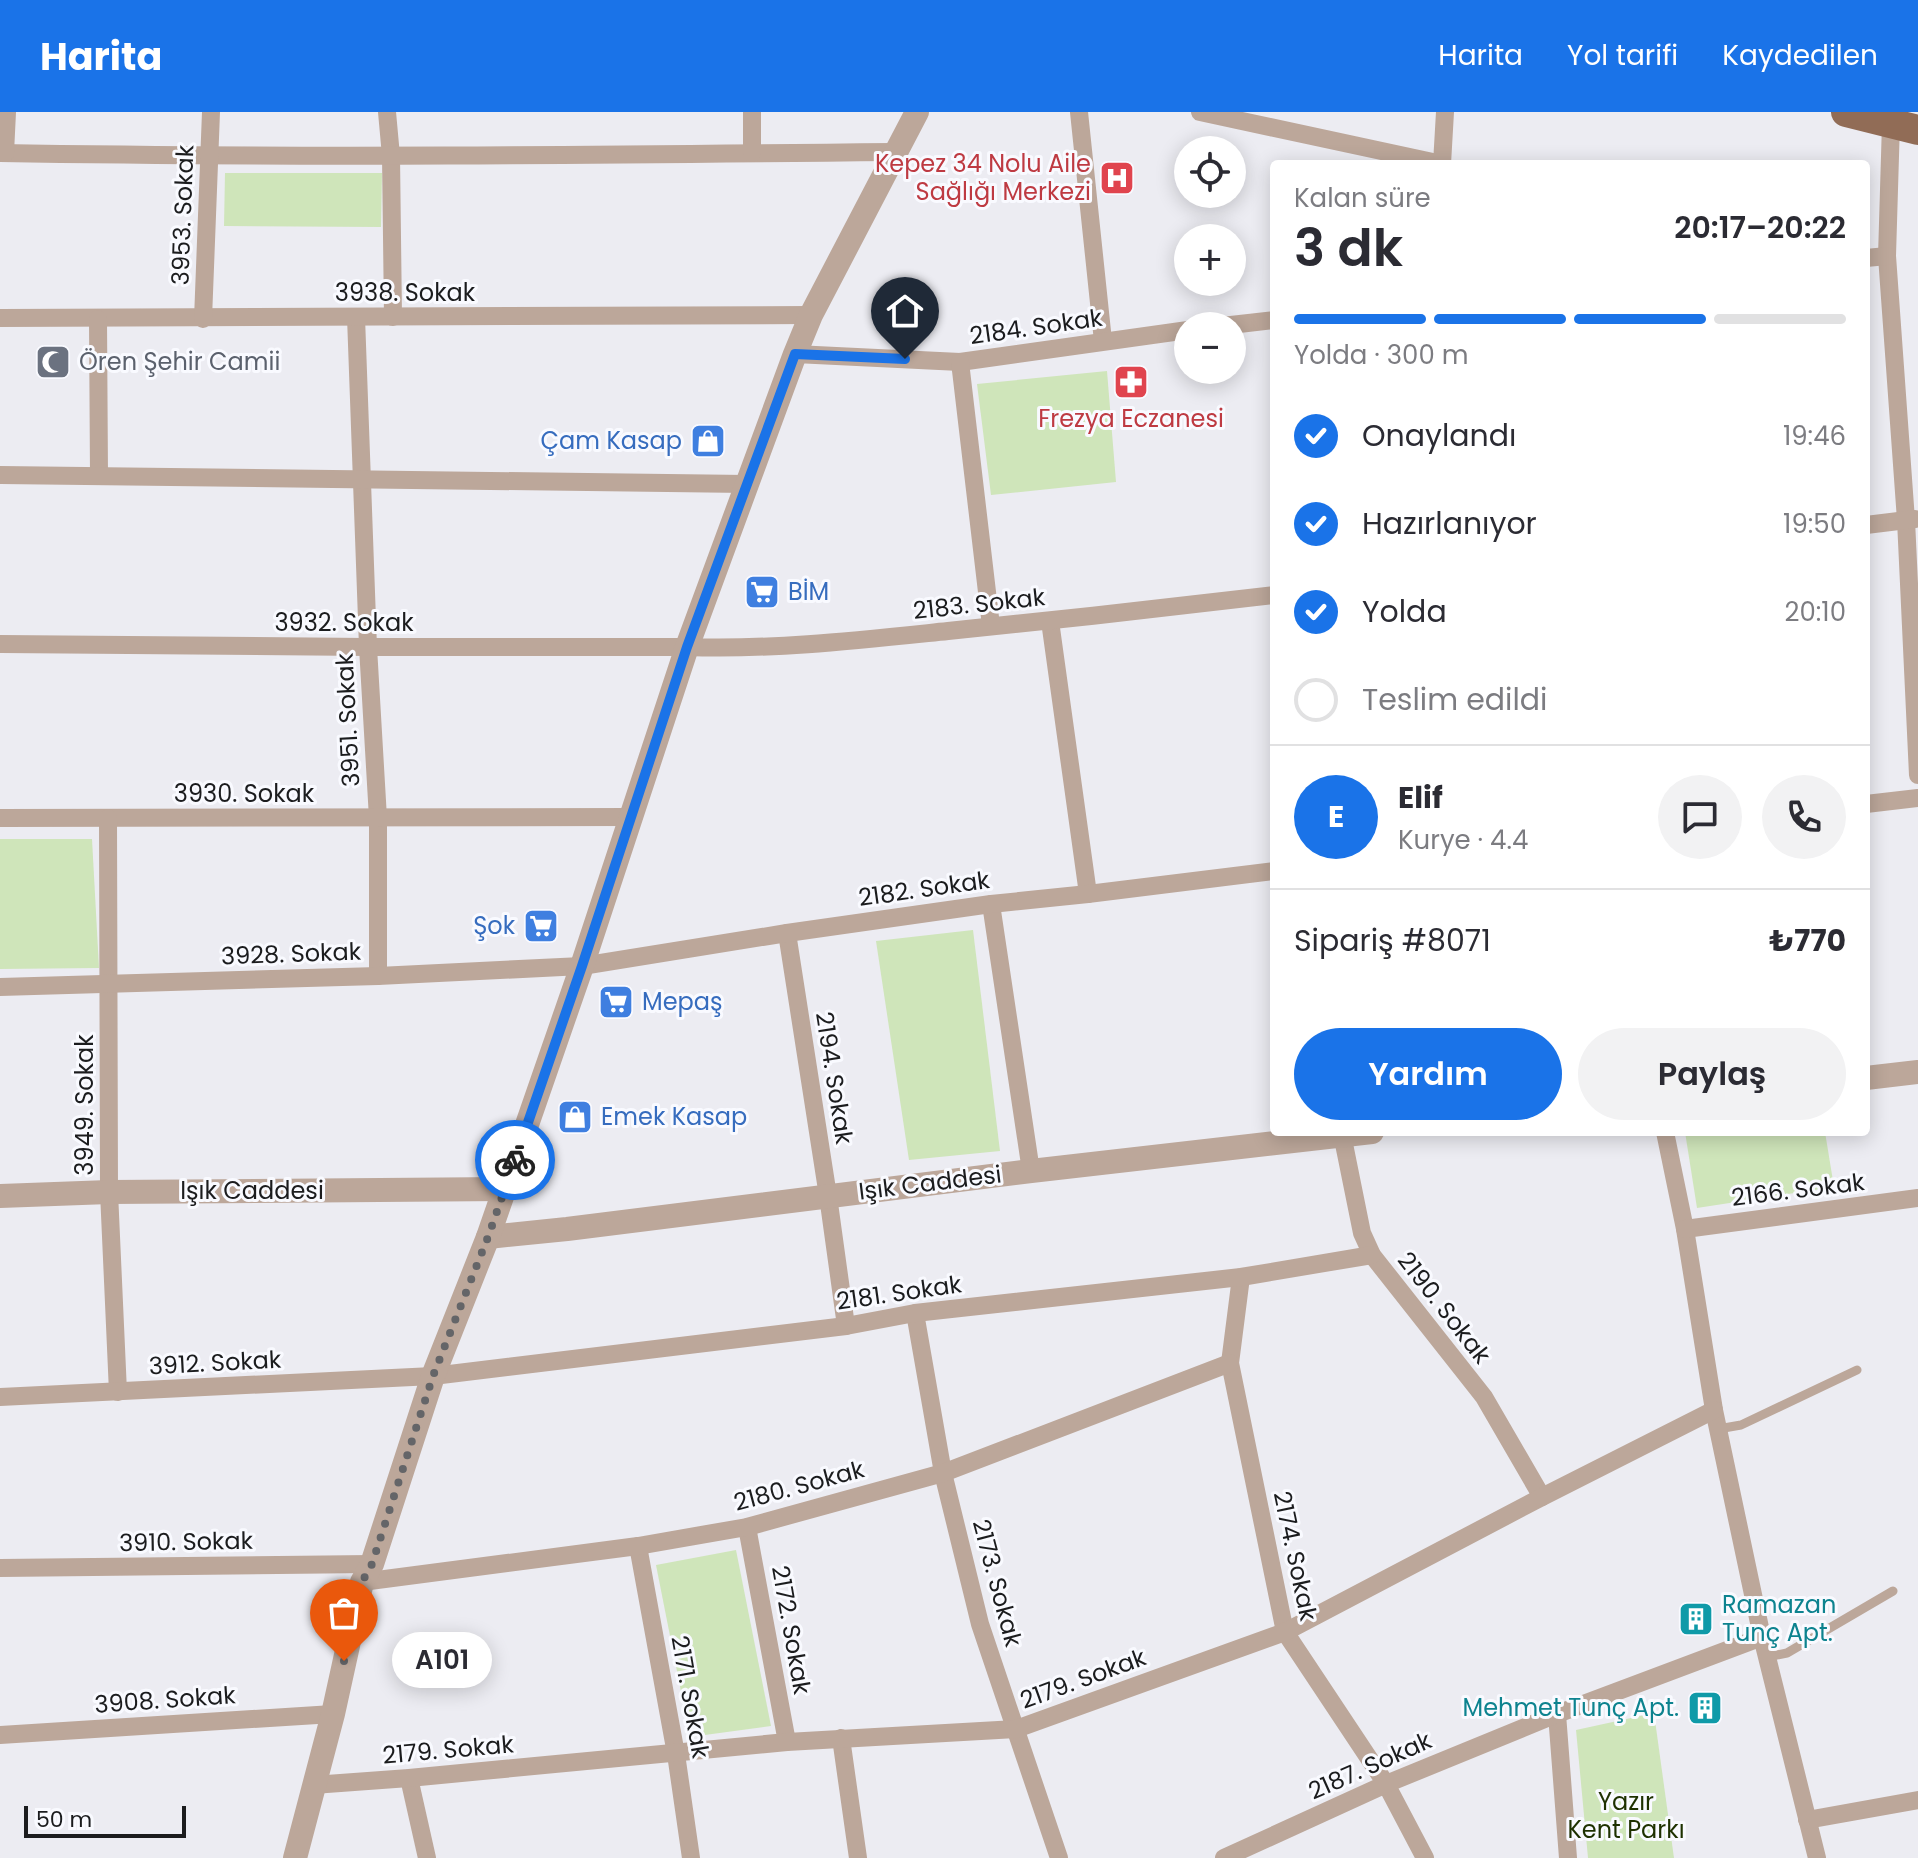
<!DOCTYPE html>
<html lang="tr">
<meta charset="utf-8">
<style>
body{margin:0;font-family:Poppins,sans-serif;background:#f2f2f3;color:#2b2b33;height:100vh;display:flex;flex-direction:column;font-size:30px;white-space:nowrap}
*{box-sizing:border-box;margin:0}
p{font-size:26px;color:#7c7c81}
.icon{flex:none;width:44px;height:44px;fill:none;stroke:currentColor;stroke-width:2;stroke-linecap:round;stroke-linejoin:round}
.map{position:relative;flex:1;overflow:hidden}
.sheet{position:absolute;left:1270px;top:48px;width:600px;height:976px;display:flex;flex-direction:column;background:#fff;border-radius:8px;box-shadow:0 4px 20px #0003}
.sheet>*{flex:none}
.fabs{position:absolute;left:1174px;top:24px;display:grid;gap:16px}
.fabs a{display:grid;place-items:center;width:72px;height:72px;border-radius:50%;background:#fff;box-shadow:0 4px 20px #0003;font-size:40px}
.scale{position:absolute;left:24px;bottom:20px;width:162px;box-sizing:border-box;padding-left:8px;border:4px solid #1b1c1e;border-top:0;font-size:22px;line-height:28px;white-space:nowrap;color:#1b1c1e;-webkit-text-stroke:6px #f9faff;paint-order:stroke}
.pin{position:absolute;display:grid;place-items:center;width:68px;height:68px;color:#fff;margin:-82px -34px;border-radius:50% 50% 50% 0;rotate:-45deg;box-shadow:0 0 8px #0007}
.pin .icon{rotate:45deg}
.courier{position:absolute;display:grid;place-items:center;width:80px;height:80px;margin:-40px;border:6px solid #1a73e8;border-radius:50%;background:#fff;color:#222;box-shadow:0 2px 10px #0007}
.bubble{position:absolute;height:56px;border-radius:28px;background:#fff;box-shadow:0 4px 20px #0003;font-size:26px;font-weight:600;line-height:56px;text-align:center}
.overview em{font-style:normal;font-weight:600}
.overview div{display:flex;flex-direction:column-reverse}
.overview{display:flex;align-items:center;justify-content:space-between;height:136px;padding:0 24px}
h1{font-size:52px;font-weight:600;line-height:60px}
.bar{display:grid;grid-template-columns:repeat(4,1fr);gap:12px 8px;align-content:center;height:96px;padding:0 24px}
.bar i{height:10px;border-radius:6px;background:#e1e1e2}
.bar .selected{background:#1a73e8}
.bar p{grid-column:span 4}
.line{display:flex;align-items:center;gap:20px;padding:0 24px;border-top:2px solid #e1e1e2}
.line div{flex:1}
.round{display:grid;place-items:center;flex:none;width:84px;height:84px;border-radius:42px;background:#f2f2f3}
ol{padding:0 24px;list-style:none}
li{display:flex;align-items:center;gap:24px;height:88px}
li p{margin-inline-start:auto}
li .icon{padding:8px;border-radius:50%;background:#1a73e8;color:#fff;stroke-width:4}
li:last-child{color:#7c7c81}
li i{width:44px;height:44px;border:4px solid #e1e1e2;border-radius:50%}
.action{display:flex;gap:16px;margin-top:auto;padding:16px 24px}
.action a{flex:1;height:92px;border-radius:48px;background:#1a73e8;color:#fff;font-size:32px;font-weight:600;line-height:92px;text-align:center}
.action a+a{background:#f2f2f3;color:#2b2b33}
header{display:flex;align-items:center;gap:48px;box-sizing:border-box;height:112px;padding:0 40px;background:#1a73e8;color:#fff}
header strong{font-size:38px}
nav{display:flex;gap:44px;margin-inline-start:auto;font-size:28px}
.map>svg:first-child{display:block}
</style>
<header>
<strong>Harita</strong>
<nav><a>Harita</a><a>Yol tarifi</a><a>Kaydedilen</a></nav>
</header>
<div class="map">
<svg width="1918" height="1746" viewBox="0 0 1918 1746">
<rect width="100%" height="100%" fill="#ececf2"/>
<!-- green -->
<g fill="#cfe5ba">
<polygon points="225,61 382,61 381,115 224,114"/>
<polygon points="1107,259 1116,370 991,383 977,272"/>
<polygon points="0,727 92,727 99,856 0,857"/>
<polygon points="973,818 1000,1039 909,1048 876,829"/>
<polygon points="1685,1020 1825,1020 1834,1075 1697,1096"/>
<polygon points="736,1438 771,1614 690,1625 656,1453"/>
<polygon points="1654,1601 1674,1746 1588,1746 1576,1618"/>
</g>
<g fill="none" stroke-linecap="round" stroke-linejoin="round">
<!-- service -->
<g stroke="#bca79a" stroke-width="9">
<polyline points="1718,1317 1741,1313 1857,1258"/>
<polyline points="1767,1545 1787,1541 1893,1479"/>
</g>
<!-- minor -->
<g stroke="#bca79a" stroke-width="18">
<polyline points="387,0 391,44 393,205"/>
<polyline points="1079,0 1103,229"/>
<polyline points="1200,0 1442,52"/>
<polyline points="1891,11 1887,144 1906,408 1918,663"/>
<path d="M0 41C298 46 597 43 895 40"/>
<polyline points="5,41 7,0"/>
<polyline points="752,41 752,0"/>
<polyline points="1442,52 1445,0"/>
<polyline points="1866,146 1887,144"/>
<polyline points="356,205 368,535 378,706 378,864"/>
<polyline points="0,206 811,203"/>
<polyline points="98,207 99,364"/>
<polyline points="203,207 211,0"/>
<polyline points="1222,214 1274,208"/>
<polyline points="795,242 960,250 1188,218"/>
<polyline points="960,250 991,514"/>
<polyline points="0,363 747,372"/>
<polyline points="1866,413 1915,407"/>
<polyline points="1050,509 1088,782"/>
<path d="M0 532 368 535H687C775 538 861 528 948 519 1057 508 1165 496 1274 483"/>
<polyline points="1866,692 1918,686"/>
<polyline points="0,706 631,705"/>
<polyline points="108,706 109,1080 118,1280"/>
<polyline points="991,792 1031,1059"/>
<polyline points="787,821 828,1084 846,1214"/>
<polyline points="0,875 378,864 582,854 787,821 991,792 1088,782 1274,759"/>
<polyline points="1665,1020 1685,1117 1714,1298 1762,1525 1817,1746"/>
<polyline points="1342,1022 1362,1121 1372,1143 1484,1285 1542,1385"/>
<polyline points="1685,1117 1918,1086"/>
<polyline points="1241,1165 1230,1251 1285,1520 1386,1672 1425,1746"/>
<polyline points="915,1201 943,1361 980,1512 1059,1746"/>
<polyline points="0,1285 433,1264 846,1214 915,1201 1241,1165 1372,1143"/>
<polyline points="747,1415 787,1630"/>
<polyline points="638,1434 676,1642 691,1746"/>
<polyline points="0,1456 372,1452"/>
<polyline points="362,1470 638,1434 747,1415 943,1361 1230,1251"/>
<polyline points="1557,1602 1568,1746"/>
<polyline points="0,1623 333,1602"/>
<polyline points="841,1626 858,1746"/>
<polyline points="409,1666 427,1746"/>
<polyline points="313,1673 409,1666 787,1630 1016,1617 1285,1520 1542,1385 1714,1298"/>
<polyline points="1807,1708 1918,1688"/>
<polyline points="1224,1746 1386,1672 1557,1602 1762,1525"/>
</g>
<!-- tertiary -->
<g stroke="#bca79a" stroke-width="24">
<polyline points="1866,966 1918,960"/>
<polyline points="0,1084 109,1080 505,1077"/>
<polyline points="488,1125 567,1117 1031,1059 1372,1020"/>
<polyline points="295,1746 333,1602 362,1470 372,1452 433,1264 488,1125 582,854 687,535 795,242 811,203 917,0"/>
</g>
<!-- primary -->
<polyline stroke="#916c56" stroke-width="30" points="1846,0 1918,18"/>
</g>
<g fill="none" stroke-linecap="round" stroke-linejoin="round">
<!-- done -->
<polyline stroke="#646568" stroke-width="8" stroke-dasharray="0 14.4" points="344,1549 362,1470 372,1452 433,1264 488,1125 515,1048"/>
<!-- route -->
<polyline stroke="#1a73e8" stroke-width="10" points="515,1048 582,854 687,535 795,242 905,247"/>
</g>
<!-- icons -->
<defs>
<g id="hospital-square" transform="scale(1.8)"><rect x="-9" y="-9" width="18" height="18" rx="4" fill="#e0444e" stroke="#f9faff"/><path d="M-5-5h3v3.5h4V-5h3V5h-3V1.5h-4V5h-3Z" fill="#fff"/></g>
<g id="mosque-square" transform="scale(1.8)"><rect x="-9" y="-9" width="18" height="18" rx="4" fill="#6b7280" stroke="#f9faff"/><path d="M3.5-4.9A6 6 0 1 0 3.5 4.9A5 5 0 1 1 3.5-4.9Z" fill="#fff"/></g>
<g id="pharmacy-square" transform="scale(1.8)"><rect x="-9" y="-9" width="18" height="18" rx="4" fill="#e0444e" stroke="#f9faff"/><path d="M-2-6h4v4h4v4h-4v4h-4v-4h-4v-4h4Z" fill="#fff"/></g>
<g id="shop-square" transform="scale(1.8)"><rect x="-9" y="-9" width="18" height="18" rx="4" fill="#3f7fe0" stroke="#f9faff"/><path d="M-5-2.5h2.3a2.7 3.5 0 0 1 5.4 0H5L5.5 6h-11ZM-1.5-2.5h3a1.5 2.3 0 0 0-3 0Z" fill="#fff"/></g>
<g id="supermarket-square" transform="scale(1.8)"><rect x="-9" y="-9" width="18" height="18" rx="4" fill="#3f7fe0" stroke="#f9faff"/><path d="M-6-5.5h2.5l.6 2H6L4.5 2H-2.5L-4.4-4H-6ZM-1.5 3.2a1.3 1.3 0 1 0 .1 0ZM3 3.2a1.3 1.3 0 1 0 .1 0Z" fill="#fff"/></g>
<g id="building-square" transform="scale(1.8)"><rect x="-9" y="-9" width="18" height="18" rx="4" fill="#0f9aa8" stroke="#f9faff"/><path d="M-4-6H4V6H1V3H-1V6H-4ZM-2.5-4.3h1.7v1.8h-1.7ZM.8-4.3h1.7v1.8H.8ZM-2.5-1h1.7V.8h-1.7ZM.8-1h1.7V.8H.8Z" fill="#fff"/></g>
</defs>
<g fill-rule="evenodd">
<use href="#hospital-square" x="1117" y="66"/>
<use href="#mosque-square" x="53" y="250"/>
<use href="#pharmacy-square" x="1131" y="270"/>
<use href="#shop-square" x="708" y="329"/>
<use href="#supermarket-square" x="762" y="480"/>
<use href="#supermarket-square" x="541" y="814"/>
<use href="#supermarket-square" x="616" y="890"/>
<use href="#shop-square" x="575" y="1005"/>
<use href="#building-square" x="1696" y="1507"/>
<use href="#building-square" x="1705" y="1596"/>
</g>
<g text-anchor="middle" stroke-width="6" stroke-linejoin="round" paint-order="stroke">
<!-- health labels -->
<g font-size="24" fill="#be3a42" stroke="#f9faff" text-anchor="end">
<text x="1091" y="60">Kepez 34 Nolu Aile<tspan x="1091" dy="28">Sağlığı Merkezi</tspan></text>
<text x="1131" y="315" text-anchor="middle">Frezya Eczanesi</text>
</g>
<!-- street labels -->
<g font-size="24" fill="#1b1c1e" stroke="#f9faff">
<text transform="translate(183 103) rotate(-88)" y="8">3953. Sokak</text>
<text x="405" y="189">3938. Sokak</text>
<text transform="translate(1036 215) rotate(-8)" y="8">2184. Sokak</text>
<text transform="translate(979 492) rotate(-6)" y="8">2183. Sokak</text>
<text x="344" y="519">3932. Sokak</text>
<text transform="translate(348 608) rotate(-93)" y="8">3951. Sokak</text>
<text x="244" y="690">3930. Sokak</text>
<text transform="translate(924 777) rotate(-8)" y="8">2182. Sokak</text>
<text transform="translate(291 842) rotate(-2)" y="8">3928. Sokak</text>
<text transform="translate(834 966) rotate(81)" y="8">2194. Sokak</text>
<text transform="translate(85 993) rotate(-90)" y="8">3949. Sokak</text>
<text transform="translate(930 1071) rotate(-7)" y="8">Işık Caddesi</text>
<text transform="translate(1798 1078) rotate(-7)" y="8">2166. Sokak</text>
<text x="252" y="1087">Işık Caddesi</text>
<text transform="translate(899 1181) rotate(-8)" y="8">2181. Sokak</text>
<text transform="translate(1444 1196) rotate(52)" y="8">2190. Sokak</text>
<text transform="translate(215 1251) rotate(-3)" y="8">3912. Sokak</text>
<text transform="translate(799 1374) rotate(-15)" y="8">2180. Sokak</text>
<text transform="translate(186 1430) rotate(-1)" y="8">3910. Sokak</text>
<text transform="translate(1295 1444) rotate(78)" y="8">2174. Sokak</text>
<text transform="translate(997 1471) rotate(75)" y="8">2173. Sokak</text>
<text transform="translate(791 1518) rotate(80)" y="8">2172. Sokak</text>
<text transform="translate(1083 1567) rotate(-20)" y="8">2179. Sokak</text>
<text transform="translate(690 1585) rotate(80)" y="8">2171. Sokak</text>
<text transform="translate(165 1588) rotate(-4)" y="8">3908. Sokak</text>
<text transform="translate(448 1638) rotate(-5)" y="8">2179. Sokak</text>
<text transform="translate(1370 1654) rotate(-24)" y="8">2187. Sokak</text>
</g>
<!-- worship labels -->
<g font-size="24" fill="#5b616d" stroke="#f9faff" text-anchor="start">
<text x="79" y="258">Ören Şehir Camii</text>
</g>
<!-- shop labels -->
<g font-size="24" fill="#366cbe" stroke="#f9faff" text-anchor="start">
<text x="682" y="337" text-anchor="end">Çam Kasap</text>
<text x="788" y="488">BİM</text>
<text x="515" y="822" text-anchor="end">Şok</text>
<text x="642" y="898">Mepaş</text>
<text x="601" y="1013">Emek Kasap</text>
</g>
<!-- culture labels -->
<g font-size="24" fill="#0d838f" stroke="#f9faff" text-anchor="start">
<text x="1722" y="1501">Ramazan<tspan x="1722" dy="28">Tunç Apt.</tspan></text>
<text x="1679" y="1604" text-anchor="end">Mehmet Tunç Apt.</text>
</g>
<!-- park labels -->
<g font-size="24" fill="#1e3100" stroke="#f9faff">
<text x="1626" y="1698">Yazır<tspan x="1626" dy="28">Kent Parkı</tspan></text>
</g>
</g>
</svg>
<div class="fabs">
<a><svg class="icon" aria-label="locate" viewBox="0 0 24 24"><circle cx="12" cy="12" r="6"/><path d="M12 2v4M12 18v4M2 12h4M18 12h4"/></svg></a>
<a>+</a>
<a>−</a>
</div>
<div class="scale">50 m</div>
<div class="pin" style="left:344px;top:1549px;background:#ea580c"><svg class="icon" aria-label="bag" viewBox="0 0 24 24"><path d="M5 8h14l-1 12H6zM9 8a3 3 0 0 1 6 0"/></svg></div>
<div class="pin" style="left:905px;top:247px;background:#1f2937"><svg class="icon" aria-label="home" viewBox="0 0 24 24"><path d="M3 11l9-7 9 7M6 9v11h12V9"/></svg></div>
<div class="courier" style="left:515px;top:1048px"><svg class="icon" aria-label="bike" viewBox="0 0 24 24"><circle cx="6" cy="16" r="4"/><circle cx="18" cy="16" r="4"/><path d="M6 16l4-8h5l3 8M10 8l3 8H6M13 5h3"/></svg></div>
<div class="bubble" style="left:392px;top:1520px;width:100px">A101</div>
<section class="sheet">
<div class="overview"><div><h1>3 dk</h1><p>Kalan süre</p></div><em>20:17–20:22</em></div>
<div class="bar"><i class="selected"></i><i class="selected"></i><i class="selected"></i><i></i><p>Yolda · 300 m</p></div>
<ol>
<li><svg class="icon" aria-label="check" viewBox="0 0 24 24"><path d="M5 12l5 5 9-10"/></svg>Onaylandı<p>19:46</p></li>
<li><svg class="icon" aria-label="check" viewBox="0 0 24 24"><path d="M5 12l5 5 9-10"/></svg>Hazırlanıyor<p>19:50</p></li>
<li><svg class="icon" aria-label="check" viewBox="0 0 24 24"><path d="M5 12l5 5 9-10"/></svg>Yolda<p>20:10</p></li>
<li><i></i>Teslim edildi</li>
</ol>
<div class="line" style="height:144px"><b class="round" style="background:#1a73e8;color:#fff">E</b><div><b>Elif</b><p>Kurye · 4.4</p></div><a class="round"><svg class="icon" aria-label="chat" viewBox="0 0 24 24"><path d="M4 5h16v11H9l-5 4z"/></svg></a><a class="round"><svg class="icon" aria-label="phone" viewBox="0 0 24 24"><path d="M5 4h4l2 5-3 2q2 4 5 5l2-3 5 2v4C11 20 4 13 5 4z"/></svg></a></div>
<div class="line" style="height:104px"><div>Sipariş #8071</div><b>₺770</b></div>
<div class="action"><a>Yardım</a><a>Paylaş</a></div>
</section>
</div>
